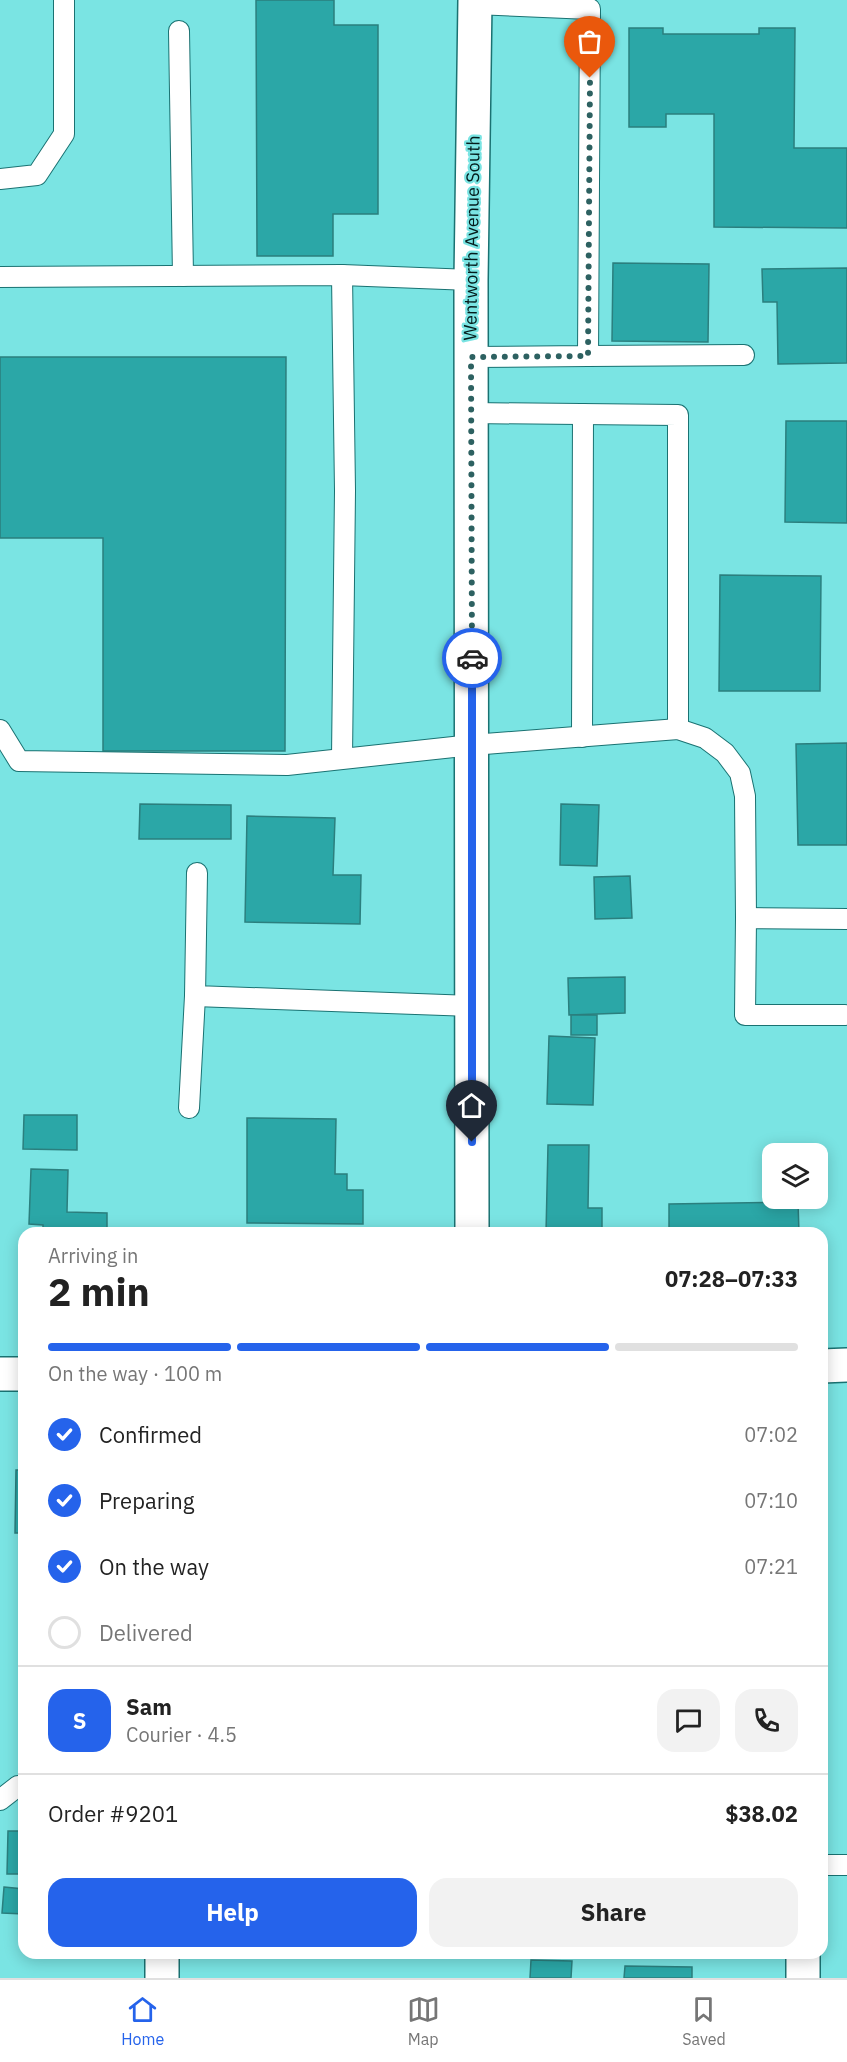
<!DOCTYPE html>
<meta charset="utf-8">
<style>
body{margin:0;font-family:"IBM Plex Sans",sans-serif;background:#f2f2f2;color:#222;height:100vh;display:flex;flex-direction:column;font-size:22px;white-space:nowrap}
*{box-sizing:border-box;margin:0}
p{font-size:20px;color:#767676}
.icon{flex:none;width:33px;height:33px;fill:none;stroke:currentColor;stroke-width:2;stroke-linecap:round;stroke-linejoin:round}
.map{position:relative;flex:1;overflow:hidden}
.details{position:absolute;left:18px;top:1227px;width:810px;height:732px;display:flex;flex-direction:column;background:#fff;border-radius:18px;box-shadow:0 3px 15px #0003}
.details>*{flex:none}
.fabs{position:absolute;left:762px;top:1143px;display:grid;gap:12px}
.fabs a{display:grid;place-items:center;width:66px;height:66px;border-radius:12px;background:#fff;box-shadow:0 3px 15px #0003;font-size:30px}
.pin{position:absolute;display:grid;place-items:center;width:51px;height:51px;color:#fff;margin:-62px -26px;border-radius:50% 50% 50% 0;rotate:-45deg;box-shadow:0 0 6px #0007}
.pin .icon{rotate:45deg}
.courier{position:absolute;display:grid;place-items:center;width:60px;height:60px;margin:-30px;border:4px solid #2563eb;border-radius:50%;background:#fff;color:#222;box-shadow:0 2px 8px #0007}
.summary em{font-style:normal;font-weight:700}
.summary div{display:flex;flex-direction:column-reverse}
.summary{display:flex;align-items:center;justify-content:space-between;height:102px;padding:0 30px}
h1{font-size:39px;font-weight:700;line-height:45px}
.bar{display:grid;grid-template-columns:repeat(4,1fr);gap:9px 6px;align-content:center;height:72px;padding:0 30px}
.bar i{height:8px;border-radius:4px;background:#e0e0e0}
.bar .on{background:#2563eb}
.bar p{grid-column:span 4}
.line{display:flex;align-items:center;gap:15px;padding:0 30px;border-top:2px solid #e0e0e0}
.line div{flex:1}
.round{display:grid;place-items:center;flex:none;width:63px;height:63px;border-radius:18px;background:#f2f2f2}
ol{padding:0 30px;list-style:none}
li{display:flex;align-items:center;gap:18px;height:66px}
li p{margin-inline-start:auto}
li .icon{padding:6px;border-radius:50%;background:#2563eb;color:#fff;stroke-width:4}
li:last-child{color:#767676}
li i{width:33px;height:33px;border:3px solid #e0e0e0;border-radius:50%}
.cta{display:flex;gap:12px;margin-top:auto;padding:12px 30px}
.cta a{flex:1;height:69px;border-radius:18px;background:#2563eb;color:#fff;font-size:24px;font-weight:700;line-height:69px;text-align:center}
.cta a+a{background:#f2f2f2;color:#222}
.dock{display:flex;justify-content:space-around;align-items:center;height:84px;border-top:2px solid #e0e0e0;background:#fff;font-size:16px;color:#767676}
.dock a{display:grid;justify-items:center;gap:3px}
.dock .on{color:#2563eb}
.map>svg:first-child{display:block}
</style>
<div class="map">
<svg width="847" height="1978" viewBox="0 0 847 1978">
<rect width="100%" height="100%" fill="#7ae4e3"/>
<!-- building -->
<g fill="#2ba7a7" stroke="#2b7f7e" stroke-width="1.5">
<polygon points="256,0 334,0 334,25 378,25 378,214 333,214 333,256 257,256"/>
<polygon points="629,28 663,28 663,34 759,34 759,28 795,28 794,148 847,148 847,228 714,227 714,114 666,114 666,127 629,127"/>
<polygon points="613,263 709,264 708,342 612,341"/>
<polygon points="847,268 847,363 778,364 777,302 763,302 762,269"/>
<polygon points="0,357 286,357 285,751 103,751 103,538 0,538"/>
<polygon points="786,421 847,421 847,523 785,522"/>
<polygon points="720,575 821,576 820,691 719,691"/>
<polygon points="847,743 847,845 798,845 796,744"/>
<polygon points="140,804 231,805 231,839 139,839"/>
<polygon points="561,804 599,805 597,866 560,865"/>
<polygon points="247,816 335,818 333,875 361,875 360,924 245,922"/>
<polygon points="630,876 632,918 595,919 594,877"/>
<polygon points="625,977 625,1013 569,1015 568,978"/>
<rect x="571" y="1015" width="26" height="20"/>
<polygon points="549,1036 595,1038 593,1105 547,1104"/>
<polygon points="24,1115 77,1115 77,1150 23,1149"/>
<polygon points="247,1118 336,1119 335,1174 347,1174 347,1190 363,1190 363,1224 247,1223"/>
<polygon points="548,1145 589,1145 588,1208 602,1208 602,1233 546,1233"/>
<polygon points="31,1169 68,1170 67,1212 107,1213 107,1233 43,1233 43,1225 29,1224"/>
<polygon points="798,1202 799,1233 669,1233 669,1204"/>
<polygon points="16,1470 24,1470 24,1533 15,1533"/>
<polygon points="8,1831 24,1831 24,1874 7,1874"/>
<polygon points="4,1887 24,1889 24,1914 2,1913"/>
<polygon points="531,1960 572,1961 571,1978 530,1978"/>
<polygon points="625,1966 692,1967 692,1978 624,1978"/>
</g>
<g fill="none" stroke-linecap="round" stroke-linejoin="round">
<!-- service casing -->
<g stroke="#1a7272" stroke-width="22">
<g id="service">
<polyline points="179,31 183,276"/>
<polyline points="0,179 37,175 64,134 64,0"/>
<polyline points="0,277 342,275 471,280"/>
<polyline points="588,356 744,355"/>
<polyline points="471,357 588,356 590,9 475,4"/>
<polyline points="471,413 678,415 678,729"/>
<polyline points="0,730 19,761 287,765 472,745 678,729 705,738 725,753 740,773 745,796 746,918"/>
<polyline points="582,737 583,414"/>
<polyline points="342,758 345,491 342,275"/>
<polyline points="197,873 195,996 472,1006"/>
<polyline points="845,1015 745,1015 746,918 847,919"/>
<polyline points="189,1108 195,996"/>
<polyline points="0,1800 18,1786 24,1786"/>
<polyline points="822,1865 847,1865"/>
</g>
</g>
<!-- minor casing -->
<g stroke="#1a7272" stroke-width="36">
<g id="minor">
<polyline points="472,1233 471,280 475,0"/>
<polyline points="162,1978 162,1953"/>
<polyline points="803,1978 803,1953"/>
</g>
</g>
<!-- tertiary casing -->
<g stroke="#1a7272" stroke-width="36">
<g id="tertiary">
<polyline points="822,1366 847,1365"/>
<polyline points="0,1374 24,1374"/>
</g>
</g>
<!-- service -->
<use href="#service" stroke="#fff" stroke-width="20"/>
<!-- minor -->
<use href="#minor" stroke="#fff" stroke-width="33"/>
<!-- tertiary -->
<use href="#tertiary" stroke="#fff" stroke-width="33"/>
</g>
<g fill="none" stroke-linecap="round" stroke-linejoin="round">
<!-- done -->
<polyline stroke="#2d6161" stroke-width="6" stroke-dasharray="0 10.8" points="472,658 471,357 588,356 590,78"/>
<!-- route -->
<polyline stroke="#2563eb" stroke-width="8" points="472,658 472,1142"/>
</g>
<g text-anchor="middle" stroke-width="4.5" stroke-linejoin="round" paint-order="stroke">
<!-- street labels -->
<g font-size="18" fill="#041b1b" stroke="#7ae4e3">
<text transform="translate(472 238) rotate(-89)" y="6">Wentworth Avenue South</text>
</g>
</g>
</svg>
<div class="fabs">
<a><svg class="icon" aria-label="layers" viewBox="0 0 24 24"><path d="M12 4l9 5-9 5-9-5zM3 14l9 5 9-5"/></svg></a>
</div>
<div class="pin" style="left:590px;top:78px;background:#ea580c"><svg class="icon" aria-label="bag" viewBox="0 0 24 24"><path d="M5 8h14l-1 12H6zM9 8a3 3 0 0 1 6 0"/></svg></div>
<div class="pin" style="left:472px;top:1142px;background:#1f2937"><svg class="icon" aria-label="home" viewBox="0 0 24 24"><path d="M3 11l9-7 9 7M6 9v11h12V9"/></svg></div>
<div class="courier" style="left:472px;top:658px"><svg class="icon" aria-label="car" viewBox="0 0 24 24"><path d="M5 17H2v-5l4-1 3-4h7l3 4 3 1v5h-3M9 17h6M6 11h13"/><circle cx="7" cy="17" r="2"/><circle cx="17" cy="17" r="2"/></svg></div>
<section class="details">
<div class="summary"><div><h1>2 min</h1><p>Arriving in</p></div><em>07:28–07:33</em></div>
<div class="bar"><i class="on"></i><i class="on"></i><i class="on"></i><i></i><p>On the way · 100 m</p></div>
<ol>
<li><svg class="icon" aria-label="check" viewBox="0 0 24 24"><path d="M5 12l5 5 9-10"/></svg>Confirmed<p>07:02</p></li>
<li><svg class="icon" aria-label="check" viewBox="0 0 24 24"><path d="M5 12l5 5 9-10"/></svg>Preparing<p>07:10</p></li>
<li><svg class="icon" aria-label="check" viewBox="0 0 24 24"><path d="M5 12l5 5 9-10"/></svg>On the way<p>07:21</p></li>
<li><i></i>Delivered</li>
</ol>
<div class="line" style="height:108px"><b class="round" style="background:#2563eb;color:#fff">S</b><div><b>Sam</b><p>Courier · 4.5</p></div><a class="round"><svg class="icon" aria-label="chat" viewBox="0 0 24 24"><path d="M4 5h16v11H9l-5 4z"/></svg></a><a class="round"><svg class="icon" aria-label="phone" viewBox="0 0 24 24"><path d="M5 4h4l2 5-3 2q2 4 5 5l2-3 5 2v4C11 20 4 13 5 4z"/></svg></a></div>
<div class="line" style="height:78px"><div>Order #9201</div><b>$38.02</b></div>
<div class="cta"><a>Help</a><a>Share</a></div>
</section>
</div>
<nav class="dock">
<a class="on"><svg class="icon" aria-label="home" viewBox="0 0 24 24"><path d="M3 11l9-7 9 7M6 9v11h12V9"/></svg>Home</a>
<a><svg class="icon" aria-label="map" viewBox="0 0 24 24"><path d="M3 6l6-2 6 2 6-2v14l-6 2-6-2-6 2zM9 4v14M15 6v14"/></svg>Map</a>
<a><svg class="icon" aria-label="saved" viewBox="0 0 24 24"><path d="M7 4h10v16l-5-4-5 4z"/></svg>Saved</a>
</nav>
